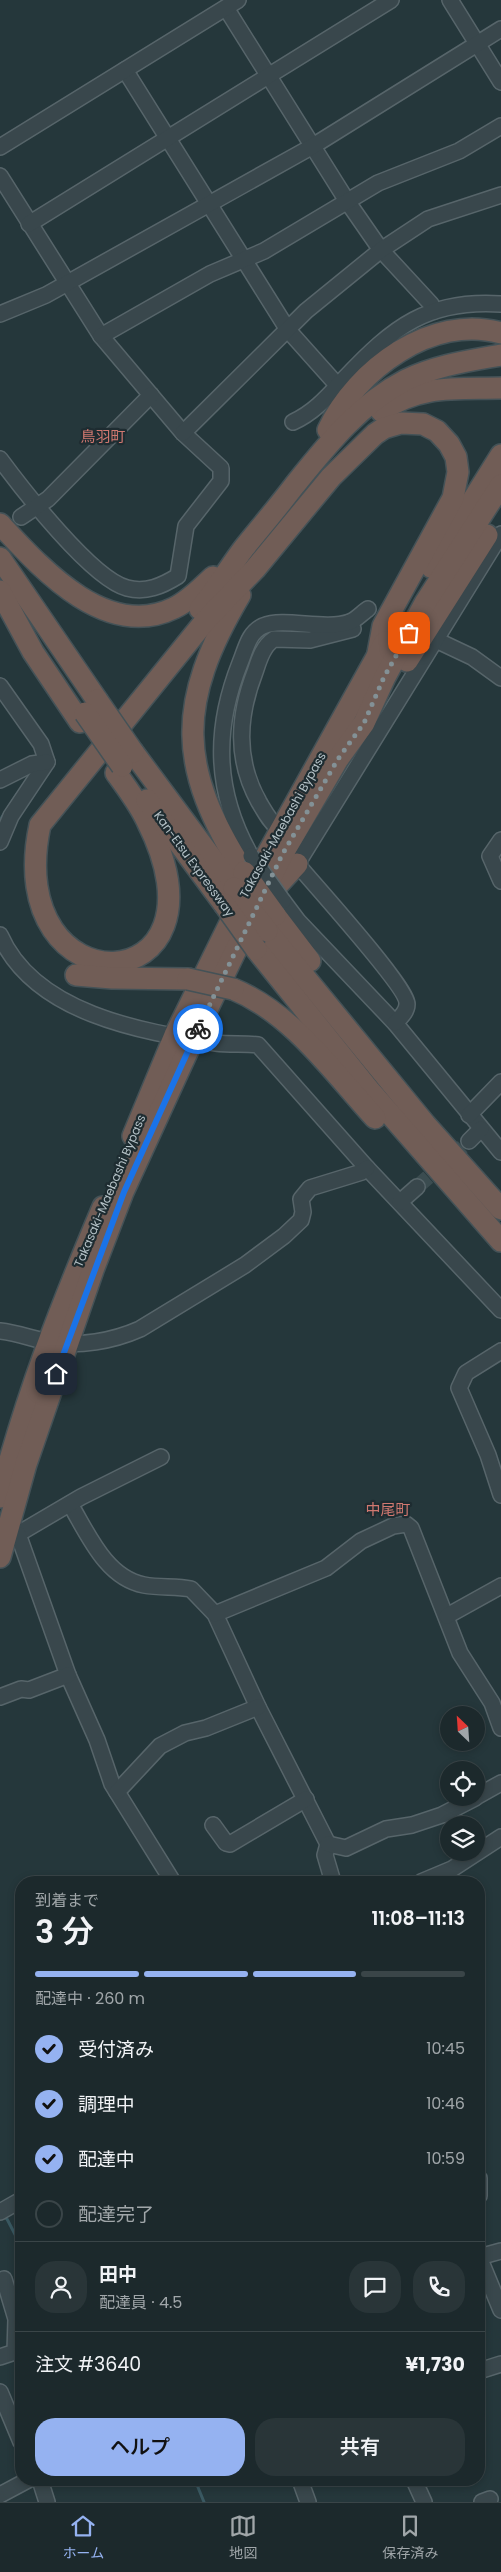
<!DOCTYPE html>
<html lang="ja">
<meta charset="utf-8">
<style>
body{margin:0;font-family:Poppins,"Noto Sans JP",sans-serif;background:#293538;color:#f1f3f6;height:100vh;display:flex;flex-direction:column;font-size:19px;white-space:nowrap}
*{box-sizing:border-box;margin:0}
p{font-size:16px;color:#a0a6a9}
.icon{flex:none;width:28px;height:28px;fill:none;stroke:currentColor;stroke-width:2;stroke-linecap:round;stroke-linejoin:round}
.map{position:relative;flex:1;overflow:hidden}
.panel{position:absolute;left:15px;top:1876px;width:470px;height:610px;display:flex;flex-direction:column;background:#1c292c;border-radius:20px;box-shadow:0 2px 8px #0003,0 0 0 1px #3a4548}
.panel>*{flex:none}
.needle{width:32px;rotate:335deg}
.fabs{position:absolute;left:440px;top:1706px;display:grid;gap:10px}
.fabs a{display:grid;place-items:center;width:45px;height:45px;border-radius:50%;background:#1c292c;box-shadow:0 2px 8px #0003,0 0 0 1px #3a4548;font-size:25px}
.pin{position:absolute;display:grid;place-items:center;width:42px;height:42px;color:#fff;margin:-21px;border-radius:10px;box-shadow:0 2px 8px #0006}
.courier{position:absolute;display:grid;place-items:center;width:50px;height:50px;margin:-25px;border:4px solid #1a73e8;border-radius:50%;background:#fff;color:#222;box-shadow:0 1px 6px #0007}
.headline em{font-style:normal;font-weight:600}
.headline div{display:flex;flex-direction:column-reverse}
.headline{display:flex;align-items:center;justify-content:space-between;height:85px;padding:0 20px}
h1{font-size:32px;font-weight:600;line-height:38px}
.bar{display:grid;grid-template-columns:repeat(4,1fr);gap:8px 5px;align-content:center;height:60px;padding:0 20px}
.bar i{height:6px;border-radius:4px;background:#3a4548}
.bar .current{background:#95b2f1}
.bar p{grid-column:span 4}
.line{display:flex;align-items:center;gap:12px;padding:0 20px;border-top:1px solid #3a4548}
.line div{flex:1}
.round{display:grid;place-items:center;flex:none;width:52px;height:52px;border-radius:20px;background:#293538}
ol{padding:0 20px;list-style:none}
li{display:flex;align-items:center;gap:15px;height:55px}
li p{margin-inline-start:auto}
li .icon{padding:5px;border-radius:50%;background:#95b2f1;color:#111;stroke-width:4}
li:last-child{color:#a0a6a9}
li i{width:28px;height:28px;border:2px solid #3a4548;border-radius:50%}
.button{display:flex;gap:10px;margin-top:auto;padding:10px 20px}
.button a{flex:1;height:58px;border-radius:20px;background:#95b2f1;color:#111;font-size:20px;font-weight:600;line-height:58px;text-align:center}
.button a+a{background:#293538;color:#f1f3f6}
.tab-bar{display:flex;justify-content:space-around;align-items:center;height:70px;border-top:1px solid #3a4548;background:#1c292c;font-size:14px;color:#a0a6a9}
.tab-bar a{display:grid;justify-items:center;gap:2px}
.tab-bar .current{color:#95b2f1}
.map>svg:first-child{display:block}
</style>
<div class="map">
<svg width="501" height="2502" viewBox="0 0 501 2502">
<rect width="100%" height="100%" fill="#25373b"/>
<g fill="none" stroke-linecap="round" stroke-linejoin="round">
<!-- stream -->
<g stroke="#3a5962" stroke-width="3">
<polyline points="0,820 17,794"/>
<polyline points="3,2217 7,2219 21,2246"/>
<polyline points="195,2480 204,2502"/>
</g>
<!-- minor-tunnel -->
<polyline stroke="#3b4c50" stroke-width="15" stroke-dasharray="15 8" stroke-linecap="butt" points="417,1187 469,1141"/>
<!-- minor casing -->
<g stroke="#57656a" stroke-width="18">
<g id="minor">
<polyline points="450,0 501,82"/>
<polyline points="226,8 347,201 381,250 431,304 434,311"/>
<polyline points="125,70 288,330 338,386"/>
<polyline points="0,147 238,0"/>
<path d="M0 176 101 336 183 433 221 468V481L186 526 178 576C162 586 146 593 127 588 92 579 23 490 0 459"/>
<polyline points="29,224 391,0"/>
<polyline points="0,314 46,295 313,146 501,29"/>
<polyline points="101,336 210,274 264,251 378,183 459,151 501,126"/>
<path d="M293 422C315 412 329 395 345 378 393 327 428 299 501 304"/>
<polyline points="183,433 306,311 381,250 428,219 501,195"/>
<polyline points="21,517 48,499 151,395"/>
<polyline points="436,640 472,657 501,678"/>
<polyline points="0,686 41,744 47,762 11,816 0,842"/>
<polyline points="0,780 32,764 47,762"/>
<path d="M279 829C270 822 265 812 259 802 235 759 238 716 255 672 259 660 263 646 274 639L310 640 353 629 350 622"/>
<polyline points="501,840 490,856 501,881"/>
<path d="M251 856C215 793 213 731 240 663 246 649 248 633 263 626 285 617 324 631 350 622 356 620 363 612 368 609"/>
<polyline points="283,901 298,921 395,1023 501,1152"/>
<path d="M0 935C34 1013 141 1032 216 1043 230 1045 245 1043 258 1045L367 1168 501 1310"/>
<path d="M395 1023C400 1018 407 1012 407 1004 408 988 313 883 297 864L501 534"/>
<polyline points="469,1115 501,1082"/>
<polyline points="469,1141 481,1129"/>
<polyline points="400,1202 417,1187"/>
<path d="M0 1331C17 1333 33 1339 49 1342 79 1347 113 1341 140 1329L245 1265 284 1236 301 1220 303 1212 301 1199 310 1188 362 1172 367 1168"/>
<polyline points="501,1351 466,1373 459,1388 488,1455 501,1495"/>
<path d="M70 1504C88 1534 106 1578 144 1585 160 1588 176 1586 191 1589L215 1614 258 1707 328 1844 325 1855 333 1882"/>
<polyline points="10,1531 18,1534 81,1497 161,1457"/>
<polyline points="18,1534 68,1675 97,1740 112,1784 173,1882"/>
<polyline points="215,1614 326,1568 361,1541 393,1526 406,1524 411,1528 460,1653 492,1703 501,1728"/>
<polyline points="447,1616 501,1586"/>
<polyline points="0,1697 21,1689 29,1690 68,1675"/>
<polyline points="117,1792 160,1746 185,1733 206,1728 258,1707"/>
<polyline points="476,1797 501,1783"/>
<polyline points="213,1825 226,1843 230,1844 306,1799"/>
<polyline points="328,1844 346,1848 386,1829 412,1825 442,1815 475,1798"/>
<polyline points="421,1882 452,1869 501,1837"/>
<polyline points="479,2178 479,2196"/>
<polyline points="0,2212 21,2200"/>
<polyline points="479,2257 501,2310"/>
<polyline points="479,2257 501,2251"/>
<polyline points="0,2357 15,2352 16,2319 4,2279"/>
<polyline points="479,2371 501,2364"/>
<polyline points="0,2392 21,2442"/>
<polyline points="40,2480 47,2502"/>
<polyline points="300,2480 308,2502"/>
<polyline points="414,2480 424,2502"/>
<polyline points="0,2495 28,2480"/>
<polyline points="482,2502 490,2499"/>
</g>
</g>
<!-- highway casing -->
<g stroke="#445257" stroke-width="24">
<g id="highway">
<path d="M381 411C421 384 456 389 501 388"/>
<path d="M328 430C356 370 432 313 501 333"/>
<path d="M0 524C41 568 106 641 174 608 189 601 201 588 213 577"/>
<polyline points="0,558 97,700"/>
<polyline points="431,567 501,455"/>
<polyline points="0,591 33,652 80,722"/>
<path d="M240 595C176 703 177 767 244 872"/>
<path d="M200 609C216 590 229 568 244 548 261 527 278 507 294 486 327 445 359 404 406 380 437 365 468 361 501 355"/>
<polyline points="407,661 487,535"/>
<polyline points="133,752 234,888"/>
<path d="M116 773C127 788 139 804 147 821 240 1005 0 1013 40 825L206 620 255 569 331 477 375 434 384 428 401 423 423 424 437 431 449 444 456 457 458 472 453 498 383 626 378 653"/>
<polyline points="147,800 224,904"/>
<polyline points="272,891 297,864"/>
<polyline points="275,915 310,961"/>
<polyline points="267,931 425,1124 501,1209"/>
<polyline points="256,949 370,1091 501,1241"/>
<polyline points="76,975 112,978 188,979"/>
<path d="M233 989C292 1013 333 1072 375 1118"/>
<polyline points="133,1136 175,1035 238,907 385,642"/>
<path d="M0 1497C25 1397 63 1301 103 1207"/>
<polyline points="0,1557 26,1464 93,1270 123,1192 200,1024 282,855 338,759 364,723 385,677 425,603 501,485"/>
</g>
</g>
<!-- minor -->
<use href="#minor" stroke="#39474c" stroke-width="15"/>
<!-- highway -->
<use href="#highway" stroke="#715d56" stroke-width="21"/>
<!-- minor-bridge casing -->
<g stroke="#57656a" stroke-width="18" stroke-linecap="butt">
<polyline id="minor-bridge" points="251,856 283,901"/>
</g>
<!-- highway-bridge casing -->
<g stroke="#445257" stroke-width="24" stroke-linecap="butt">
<g id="highway-bridge">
<polyline points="97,700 133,752"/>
<polyline points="85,713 122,766"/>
<polyline points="244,872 275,915"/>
<polyline points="234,888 267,931"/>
<polyline points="224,904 256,949"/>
<polyline points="188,979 233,989"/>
</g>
</g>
<!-- minor-bridge -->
<use href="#minor-bridge" stroke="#39474c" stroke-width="15"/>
<!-- highway-bridge -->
<use href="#highway-bridge" stroke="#715d56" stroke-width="21"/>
</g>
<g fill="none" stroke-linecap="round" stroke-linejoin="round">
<!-- done -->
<polyline stroke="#839196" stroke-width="5" stroke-dasharray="0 9" points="198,1029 282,855 338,759 364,723 384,677 409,633"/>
<!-- route -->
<polyline stroke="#1a73e8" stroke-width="6" points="56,1374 124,1192 198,1029"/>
</g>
<g text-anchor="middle" stroke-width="4.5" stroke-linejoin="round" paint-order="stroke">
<!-- street labels -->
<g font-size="12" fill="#b5c2c7" stroke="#1e2c31">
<text transform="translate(283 825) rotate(-61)" y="4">Takasaki-Maebashi Bypass</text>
<text transform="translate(194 864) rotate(54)" y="4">Kan-Etsu Expressway</text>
<text transform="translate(110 1191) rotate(-67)" y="4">Takasaki-Maebashi Bypass</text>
</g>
<!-- quarter labels -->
<g font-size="15" fill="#d07870" stroke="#1e2c31">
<text x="103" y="442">鳥羽町</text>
<text x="388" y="1515">中尾町</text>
</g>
</g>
</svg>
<div class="fabs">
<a><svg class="needle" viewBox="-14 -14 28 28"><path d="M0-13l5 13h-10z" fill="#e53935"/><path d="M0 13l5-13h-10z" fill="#a0a6a9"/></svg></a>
<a><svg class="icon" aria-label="locate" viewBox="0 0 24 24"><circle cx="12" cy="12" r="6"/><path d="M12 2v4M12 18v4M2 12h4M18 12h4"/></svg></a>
<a><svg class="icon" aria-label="layers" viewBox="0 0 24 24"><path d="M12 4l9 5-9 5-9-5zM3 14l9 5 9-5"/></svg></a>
</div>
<div class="pin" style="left:409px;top:633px;background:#ea580c"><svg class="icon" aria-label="bag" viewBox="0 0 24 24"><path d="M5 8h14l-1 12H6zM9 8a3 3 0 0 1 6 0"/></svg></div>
<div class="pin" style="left:56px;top:1374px;background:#1f2937"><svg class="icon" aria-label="home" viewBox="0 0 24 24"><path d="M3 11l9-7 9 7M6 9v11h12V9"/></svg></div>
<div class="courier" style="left:198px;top:1029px"><svg class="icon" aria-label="bike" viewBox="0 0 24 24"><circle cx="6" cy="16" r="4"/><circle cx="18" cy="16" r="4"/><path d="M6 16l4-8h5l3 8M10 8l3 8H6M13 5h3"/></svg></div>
<section class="panel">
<div class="headline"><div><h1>3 分</h1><p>到着まで</p></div><em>11:08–11:13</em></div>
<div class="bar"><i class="current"></i><i class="current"></i><i class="current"></i><i></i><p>配達中 · 260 m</p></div>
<ol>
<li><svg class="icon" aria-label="check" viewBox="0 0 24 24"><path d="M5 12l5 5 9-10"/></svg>受付済み<p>10:45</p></li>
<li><svg class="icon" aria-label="check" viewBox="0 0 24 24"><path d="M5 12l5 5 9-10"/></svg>調理中<p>10:46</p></li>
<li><svg class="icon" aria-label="check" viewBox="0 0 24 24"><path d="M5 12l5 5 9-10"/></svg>配達中<p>10:59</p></li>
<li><i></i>配達完了</li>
</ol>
<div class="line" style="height:90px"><a class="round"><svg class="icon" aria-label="person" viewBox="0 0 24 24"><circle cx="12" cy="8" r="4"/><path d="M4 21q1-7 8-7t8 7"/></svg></a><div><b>田中</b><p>配達員 · 4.5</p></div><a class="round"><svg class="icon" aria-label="chat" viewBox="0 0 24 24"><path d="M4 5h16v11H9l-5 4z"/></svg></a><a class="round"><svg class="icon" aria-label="phone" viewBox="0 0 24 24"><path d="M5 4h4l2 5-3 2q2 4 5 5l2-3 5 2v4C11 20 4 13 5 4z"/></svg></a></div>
<div class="line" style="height:65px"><div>注文 #3640</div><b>¥1,730</b></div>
<div class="button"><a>ヘルプ</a><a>共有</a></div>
</section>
</div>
<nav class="tab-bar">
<a class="current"><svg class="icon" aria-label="home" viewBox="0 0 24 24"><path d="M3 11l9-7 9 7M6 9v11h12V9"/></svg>ホーム</a>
<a><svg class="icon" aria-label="map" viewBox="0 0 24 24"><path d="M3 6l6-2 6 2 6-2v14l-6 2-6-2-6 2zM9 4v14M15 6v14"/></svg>地図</a>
<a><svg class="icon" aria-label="saved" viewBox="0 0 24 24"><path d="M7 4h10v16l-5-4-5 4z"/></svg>保存済み</a>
</nav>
